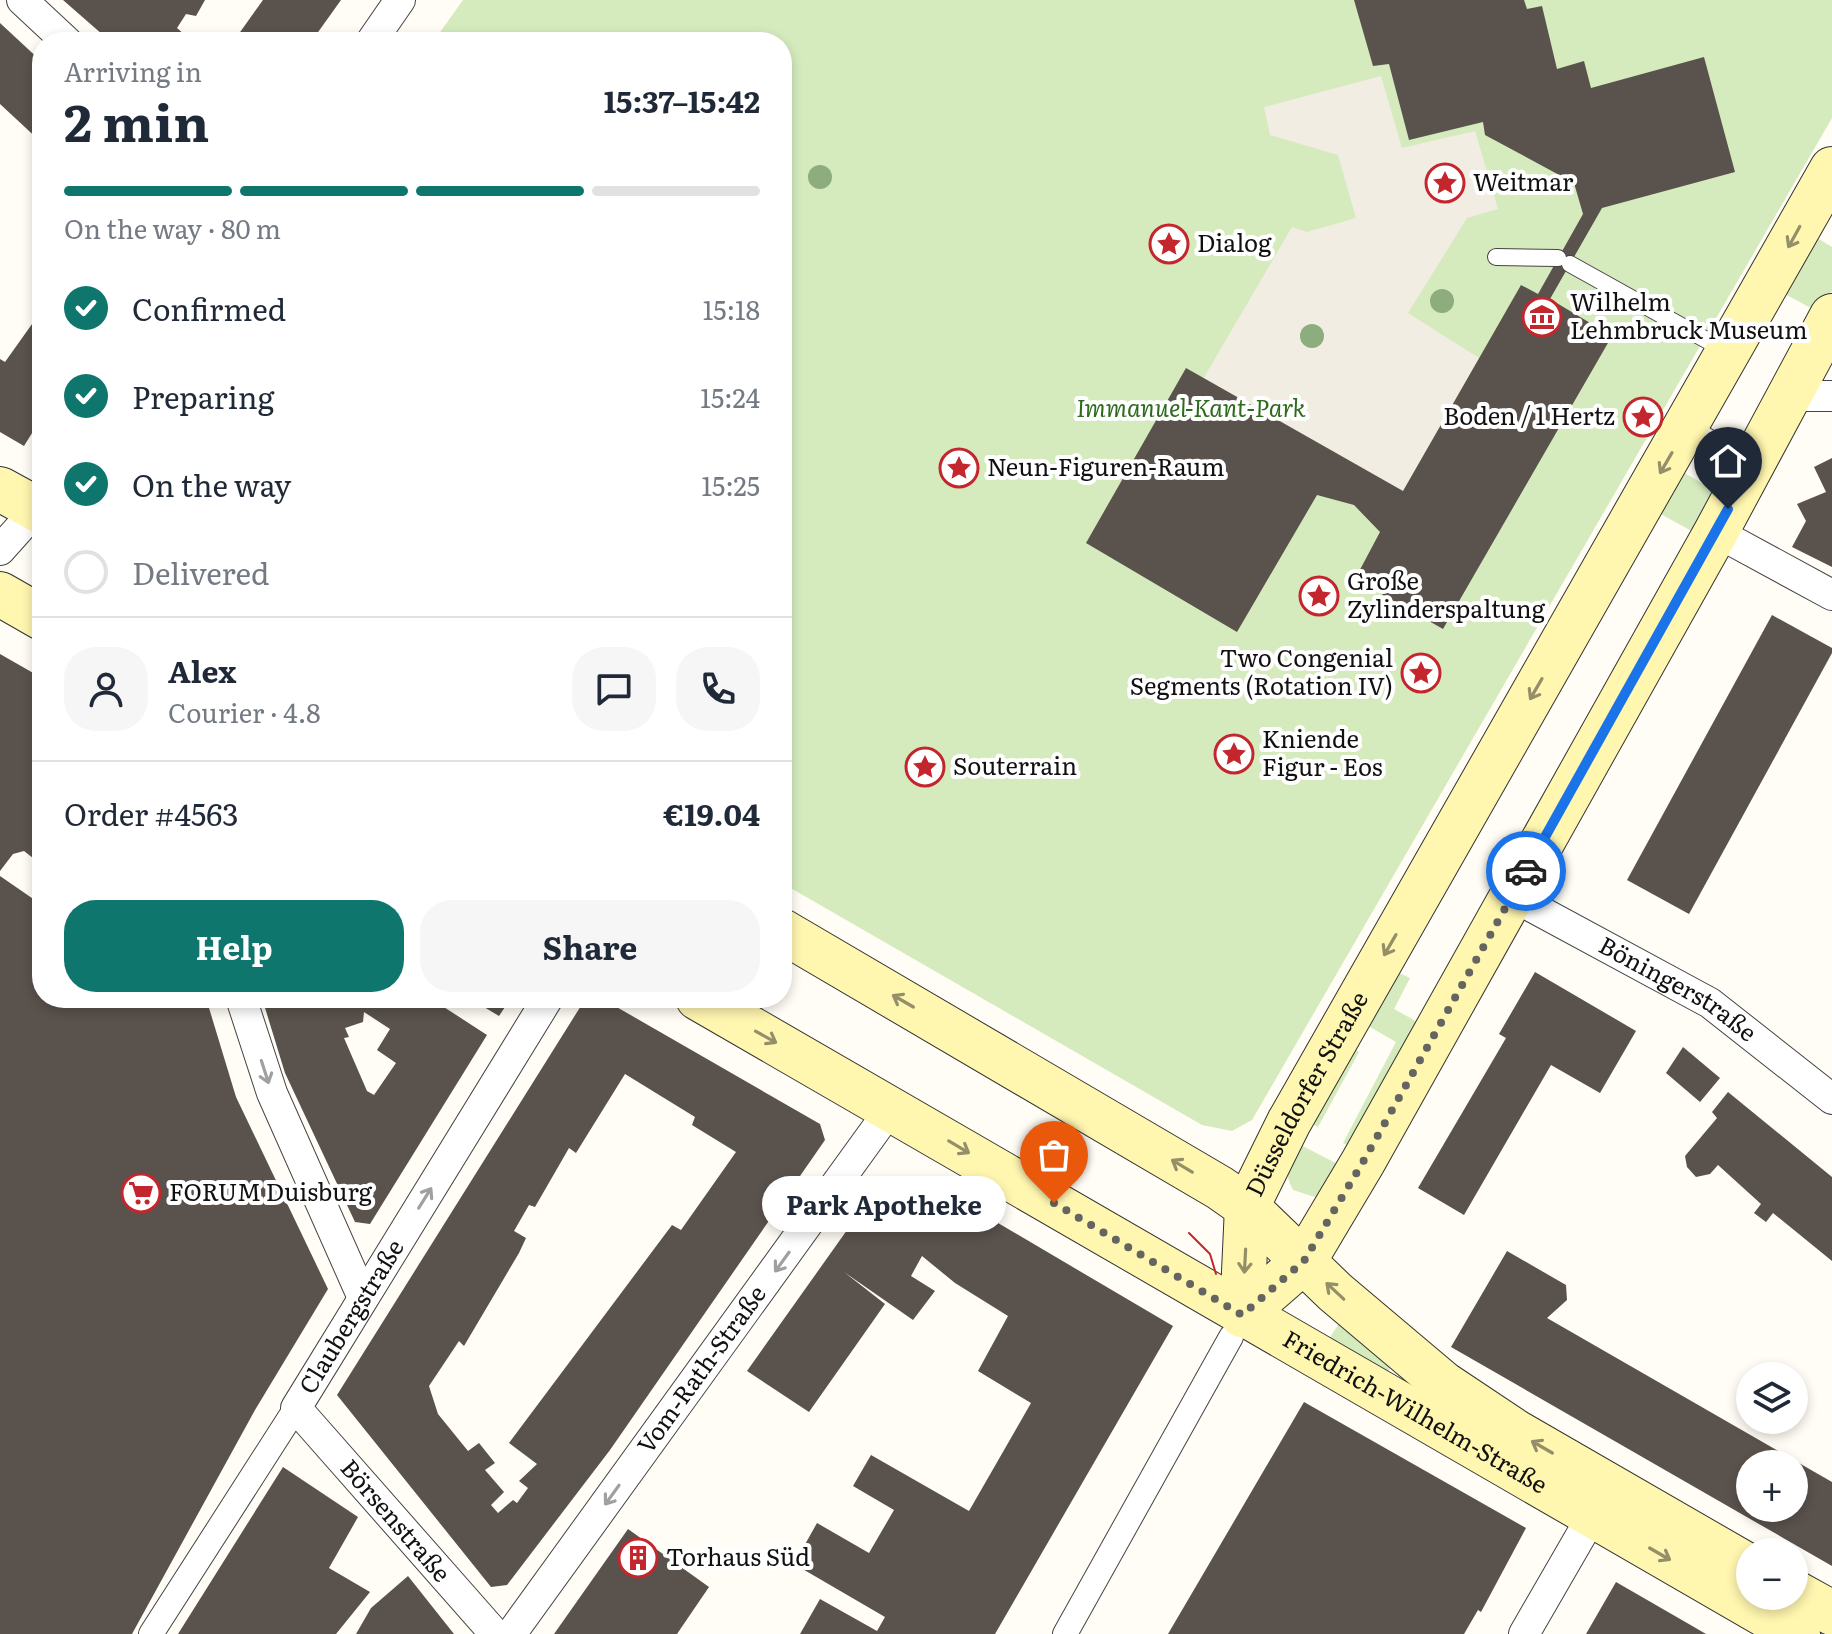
<!DOCTYPE html>
<meta charset="utf-8">
<style>
body{margin:0;font-family:Literata,serif;background:#f6f6f7;color:#1f2937;height:100vh;display:flex;flex-direction:column;font-size:30px;white-space:nowrap}
*{box-sizing:border-box;margin:0}
p{font-size:26px;color:#747a83}
.icon{flex:none;width:44px;height:44px;fill:none;stroke:currentColor;stroke-width:2;stroke-linecap:round;stroke-linejoin:round}
.map{position:relative;flex:1;overflow:hidden}
.side{position:absolute;left:32px;top:32px;width:760px;height:976px;display:flex;flex-direction:column;background:#fff;border-radius:32px;box-shadow:0 4px 12px #0003}
.side>*{flex:none}
.buttons{position:absolute;left:1736px;top:1362px;display:grid;gap:16px}
.buttons a{display:grid;place-items:center;width:72px;height:72px;border-radius:50%;background:#fff;box-shadow:0 4px 12px #0003;font-size:40px}
.pin{position:absolute;display:grid;place-items:center;width:68px;height:68px;color:#fff;margin:-82px -34px;border-radius:50% 50% 50% 0;rotate:-45deg;box-shadow:0 0 8px #0007}
.pin .icon{rotate:45deg}
.courier{position:absolute;display:grid;place-items:center;width:80px;height:80px;margin:-40px;border:6px solid #1a73e8;border-radius:50%;background:#fff;color:#222;box-shadow:0 2px 10px #0007}
.bubble{position:absolute;height:56px;border-radius:28px;background:#fff;box-shadow:0 4px 12px #0003;font-size:26px;font-weight:700;line-height:56px;text-align:center}
.overview em{font-style:normal;font-weight:700}
.overview div{display:flex;flex-direction:column-reverse}
.overview{display:flex;align-items:center;justify-content:space-between;height:136px;padding:0 32px}
h1{font-size:52px;font-weight:700;line-height:60px}
.bar{display:grid;grid-template-columns:repeat(4,1fr);gap:12px 8px;align-content:center;height:96px;padding:0 32px}
.bar i{height:10px;border-radius:6px;background:#e0e1e3}
.bar .current{background:#0f766e}
.bar p{grid-column:span 4}
.line{display:flex;align-items:center;gap:20px;padding:0 32px;border-top:2px solid #e0e1e3}
.line div{flex:1}
.round{display:grid;place-items:center;flex:none;width:84px;height:84px;border-radius:32px;background:#f6f6f7}
ol{padding:0 32px;list-style:none}
li{display:flex;align-items:center;gap:24px;height:88px}
li p{margin-inline-start:auto}
li .icon{padding:8px;border-radius:50%;background:#0f766e;color:#fff;stroke-width:4}
li:last-child{color:#747a83}
li i{width:44px;height:44px;border:4px solid #e0e1e3;border-radius:50%}
.cta{display:flex;gap:16px;margin-top:auto;padding:16px 32px}
.cta a{flex:1;height:92px;border-radius:32px;background:#0f766e;color:#fff;font-size:32px;font-weight:700;line-height:92px;text-align:center}
.cta a+a{background:#f6f6f7;color:#1f2937}
.map>svg:first-child{display:block}
</style>
<div class="map">
<svg width="1832" height="1634" viewBox="0 0 1832 1634">
<rect width="100%" height="100%" fill="#fffdf5"/>
<!-- green -->
<g fill="#d5ebbd">
<polygon points="463,0 1832,0 1832,118 1252,1120 1232,1131 1202,1125 782,883 782,42 433,42"/>
<polygon points="1817,238 1832,247 1832,291 1820,313 1785,294"/>
<polygon points="1681,471 1719,493 1697,534 1657,512"/>
<polygon points="1395,971 1410,978 1394,1009 1421,1024 1356,1150 1343,1143 1396,1042 1365,1024"/>
<polygon points="1352,1047 1359,1052 1318,1127 1309,1122"/>
<path d="M1297 1143 1345 1168 1318 1198 1293 1190C1283 1171 1288 1161 1297 1143Z"/>
<polygon points="1340,1322 1390,1368 1385,1377 1327,1342"/>
</g>
<!-- plaza -->
<polygon fill="#f1ede2" points="1381,76 1402,148 1475,131 1498,209 1467,218 1408,313 1479,358 1403,491 1203,379 1292,227 1307,232 1356,218 1338,155 1270,135 1264,107"/>
<!-- building -->
<g fill="#5a524d" fill-rule="evenodd">
<polygon points="63,0 205,0 196,16 186,14 177,28 193,42 111,42"/>
<polygon points="263,0 341,0 311,42 233,42"/>
<polygon points="1354,0 1524,0 1527,9 1542,6 1557,69 1584,61 1591,88 1704,57 1735,172 1602,208 1550,299 1612,336 1443,629 1355,579 1380,532 1354,505 1317,495 1237,632 1086,543 1186,368 1403,491 1521,285 1538,294 1583,214 1574,183 1485,135 1483,122 1409,140 1389,64 1373,66"/>
<polygon points="0,23 42,62 42,143 0,104"/>
<polygon points="42,310 42,417 24,446 0,432 0,359 5,362"/>
<polygon points="1832,458 1832,567 1792,547 1806,521 1797,504 1826,492 1814,467"/>
<polygon points="1772,615 1832,648 1832,653 1689,914 1627,880"/>
<polygon points="0,654 42,678 42,865 24,851 13,854 0,871"/>
<polygon points="0,876 42,905 42,998 206,998 236,1097 328,1289 255,1410 132,1634 0,1634"/>
<polygon points="1535,972 1636,1031 1600,1093 1551,1065 1464,1215 1418,1188 1506,1038 1499,1034"/>
<path d="M262 998H430L487 1035 370 1224 355 1222 285 1073ZM364 1012 390 1029 377 1050 396 1063 374 1095 367 1091 344 1038 349 1037 345 1028 363 1022Z"/>
<polygon points="469,998 511,998 499,1016"/>
<path d="M592 998H601L820 1124 825 1140 610 1450 507 1585 491 1587 337 1395 584 1001ZM625 1074 695 1117 692 1125 736 1152 681 1230 672 1225 509 1443 537 1464 519 1481 528 1488 517 1503 513 1500 498 1513 491 1505 504 1492 485 1470 495 1463 479 1443 468 1451 438 1414 429 1386 459 1341 464 1346 519 1253 526 1238 514 1231 529 1205 535 1207 569 1148 576 1153Z"/>
<polygon points="1683,1047 1720,1078 1700,1102 1666,1073"/>
<polygon points="1728,1092 1832,1177 1832,1261 1773,1213 1766,1222 1754,1213 1761,1204 1718,1165 1710,1174 1696,1177 1687,1167 1685,1156 1717,1118 1712,1112"/>
<polygon points="893,1176 914,1176 930,1183 1173,1326 995,1634 800,1634 820,1599 877,1631 885,1617 794,1564 817,1523 869,1553 894,1510 853,1486 871,1455 969,1511 1031,1403 978,1371 1008,1316 955,1283 922,1256 911,1276 935,1291 913,1320 844,1272 885,1304 809,1412 747,1371 879,1185"/>
<path d="M1507 1251 1566 1285 1567 1300 1547 1318 1832 1482V1566L1451 1347ZM1750 1464H1794V1508H1750Z"/>
<polygon points="1304,1402 1526,1528 1481,1612 1478,1610 1464,1634 1168,1634"/>
<polygon points="283,1467 358,1517 329,1568 370,1592 336,1634 178,1634"/>
<polygon points="628,1529 709,1587 677,1634 554,1634"/>
<polygon points="408,1576 454,1634 356,1634 371,1608"/>
<polygon points="1616,1582 1694,1627 1706,1634 1586,1634"/>
</g>
<g fill="none" stroke-linecap="round" stroke-linejoin="round">
<!-- service casing -->
<g stroke="#444" stroke-width="18">
<g id="service">
<polyline points="1496,257 1558,258"/>
<polyline points="1570,264 1728,352"/>
<polyline points="1688,425 1751,462"/>
</g>
</g>
<!-- pedestrian casing -->
<g stroke="#444" stroke-width="26">
<g id="pedestrian">
<polyline points="151,1634 296,1408"/>
<polyline points="1065,1634 1231,1337"/>
</g>
</g>
<!-- minor casing -->
<g stroke="#444" stroke-width="32">
<g id="minor">
<polyline points="22,0 67,42"/>
<polyline points="371,42 400,0"/>
<polyline points="1788,396 1832,396"/>
<polyline points="1716,532 1832,595"/>
<polyline points="0,550 42,503"/>
<path id="s1" d="M1512 896 1710 1003 1832 1099"/>
<polyline points="241,998 272,1093 363,1298"/>
<path id="s2" d="M495 1634 296 1408 548 998"/>
<path id="s3" d="M511 1634 892 1107"/>
<polyline points="1524,1634 1602,1499"/>
</g>
</g>
<!-- secondary casing -->
<g stroke="#333" stroke-width="46">
<g id="secondary">
<polyline points="0,489 42,512"/>
<polyline points="0,594 42,618"/>
<polyline points="782,931 1220,1188 1247,1207 1335,1292 1444,1384 1516,1432 1750,1567"/>
<path id="s4" d="M698 998 1798 1634"/>
<path id="s5" d="M1242 1315 1247 1207 1289 1122 1832 169"/>
<polyline points="1242,1315 1304,1261 1363,1162 1716,532 1832,316"/>
<polyline points="1794,1592 1832,1613"/>
</g>
</g>
<!-- service -->
<use href="#service" stroke="#fff" stroke-width="16"/>
<!-- pedestrian -->
<use href="#pedestrian" stroke="#fff" stroke-width="24"/>
<!-- minor -->
<use href="#minor" stroke="#fff" stroke-width="30"/>
<!-- secondary -->
<use href="#secondary" stroke="#fff6b0" stroke-width="44"/>
<!-- tram -->
<polyline stroke="#c4262e" stroke-width="2" points="1189,1233 1210,1254 1216,1274"/>
</g>
<!-- trees -->
<g fill="#8dad7f">
<circle cx="820" cy="177" r="12"/>
<circle cx="1442" cy="301" r="12"/>
<circle cx="1312" cy="336" r="12"/>
</g>
<!-- one-way arrows -->
<defs><path id="oneway-shaft" d="M-6 0H5M1.5-3L5.5 0L1.5 3" fill="none" stroke-width="1.6" stroke-linecap="round" stroke-linejoin="round" transform="scale(2)"/></defs>
<g stroke="#948f68">
<use href="#oneway-shaft" transform="translate(1794 237) rotate(119)"/>
<use href="#oneway-shaft" transform="translate(1666 463) rotate(120)"/>
<use href="#oneway-shaft" transform="translate(1536 689) rotate(120)"/>
<use href="#oneway-shaft" transform="translate(1390 945) rotate(120)"/>
<use href="#oneway-shaft" transform="translate(903 1001) rotate(-150)"/>
<use href="#oneway-shaft" transform="translate(766 1037) rotate(29)"/>
<use href="#oneway-shaft" transform="translate(959 1147) rotate(31)"/>
<use href="#oneway-shaft" transform="translate(1182 1166) rotate(-149)"/>
<use href="#oneway-shaft" transform="translate(1245 1261) rotate(93)"/>
<use href="#oneway-shaft" transform="translate(1335 1291) rotate(-137)"/>
<use href="#oneway-shaft" transform="translate(1542 1447) rotate(-150)"/>
<use href="#oneway-shaft" transform="translate(1660 1554) rotate(30)"/>
</g>
<g stroke="#a0a0a0">
<use href="#oneway-shaft" transform="translate(265 1072) rotate(72)"/>
<use href="#oneway-shaft" transform="translate(425 1198) rotate(-58)"/>
<use href="#oneway-shaft" transform="translate(782 1262) rotate(126)"/>
<use href="#oneway-shaft" transform="translate(612 1495) rotate(126)"/>
</g>
<g fill="none" stroke-linecap="round" stroke-linejoin="round">
<!-- done -->
<polyline stroke="#646461" stroke-width="8" stroke-dasharray="0 14.4" points="1054,1203 1242,1315 1304,1261 1363,1162 1526,871"/>
<!-- route -->
<polyline stroke="#1a73e8" stroke-width="10" points="1526,871 1728,509"/>
</g>
<!-- icons -->
<defs>
<g id="sight-ring" transform="scale(2)"><circle r="9.5" fill="#fff" stroke="#c4262e" stroke-width="1.5"/><path d="M0-6L1.8-2.2L6-1.7L2.9 1.2L3.7 5.4L0 3.3L-3.7 5.4L-2.9 1.2L-6-1.7L-1.8-2.2Z" fill="#c4262e"/></g>
<g id="museum-ring" transform="scale(2)"><circle r="9.5" fill="#fff" stroke="#c4262e" stroke-width="1.5"/><path d="M0-6L6-3V-2H-6V-3ZM-5-1h2V3h-2ZM-1-1h2V3h-2ZM3-1h2V3H3ZM-6 4H6V6H-6Z" fill="#c4262e"/></g>
<g id="supermarket-ring" transform="scale(2)"><circle r="9.5" fill="#fff" stroke="#c4262e" stroke-width="1.5"/><path d="M-6-5.5h2.5l.6 2H6L4.5 2H-2.5L-4.4-4H-6ZM-1.5 3.2a1.3 1.3 0 1 0 .1 0ZM3 3.2a1.3 1.3 0 1 0 .1 0Z" fill="#c4262e"/></g>
<g id="building-ring" transform="scale(2)"><circle r="9.5" fill="#fff" stroke="#c4262e" stroke-width="1.5"/><path d="M-4-6H4V6H1V3H-1V6H-4ZM-2.5-4.3h1.7v1.8h-1.7ZM.8-4.3h1.7v1.8H.8ZM-2.5-1h1.7V.8h-1.7ZM.8-1h1.7V.8H.8Z" fill="#c4262e"/></g>
</defs>
<g fill-rule="evenodd">
<use href="#sight-ring" x="1445" y="183"/>
<use href="#sight-ring" x="1169" y="244"/>
<use href="#museum-ring" x="1542" y="317"/>
<use href="#sight-ring" x="1643" y="417"/>
<use href="#sight-ring" x="959" y="468"/>
<use href="#sight-ring" x="1319" y="596"/>
<use href="#sight-ring" x="1421" y="673"/>
<use href="#sight-ring" x="1234" y="754"/>
<use href="#sight-ring" x="925" y="767"/>
<use href="#supermarket-ring" x="141" y="1193"/>
<use href="#building-ring" x="638" y="1558"/>
</g>
<g text-anchor="middle" stroke-width="8" stroke-linejoin="round" paint-order="stroke">
<!-- poi labels -->
<g font-size="24" fill="#111" stroke="#fff" text-anchor="start">
<text x="1473" y="191">Weitmar</text>
<text x="1197" y="252">Dialog</text>
<text x="1570" y="311">Wilhelm<tspan x="1570" dy="28">Lehmbruck Museum</tspan></text>
<text x="1615" y="425" text-anchor="end">Boden / 1 Hertz</text>
<text x="987" y="476">Neun-Figuren-Raum</text>
<text x="1347" y="590">Große<tspan x="1347" dy="28">Zylinderspaltung</tspan></text>
<text x="1393" y="667" text-anchor="end">Two Congenial<tspan x="1393" dy="28">Segments (Rotation IV)</tspan></text>
<text x="1262" y="748">Kniende<tspan x="1262" dy="28">Figur - Eos</tspan></text>
<text x="953" y="775">Souterrain</text>
<text x="169" y="1201">FORUM Duisburg</text>
<text x="666" y="1566">Torhaus Süd</text>
</g>
<!-- park labels -->
<g font-size="24" font-style="italic" fill="#2f6b1f" stroke="#fff">
<text x="1191" y="417">Immanuel-Kant-Park</text>
</g>
<!-- street labels -->
<g font-size="24" fill="#111" stroke="#fff">
<text dy="8" stroke="none"><textPath href="#s1" startOffset="190">Böningerstraße</textPath></text>
<text dy="8" stroke="none"><textPath href="#s5" startOffset="236">Düsseldorfer Straße</textPath></text>
<text dy="8" stroke="none"><textPath href="#s2" startOffset="408">Claubergstraße</textPath></text>
<text dy="8" stroke="none"><textPath href="#s3" startOffset="326">Vom-Rath-Straße</textPath></text>
<text dy="8" stroke="none"><textPath href="#s4" startOffset="828">Friedrich-Wilhelm-Straße</textPath></text>
<text transform="translate(395 1521) rotate(49)" y="8">Börsenstraße</text>
</g>
</g>
</svg>
<div class="buttons">
<a><svg class="icon" aria-label="layers" viewBox="0 0 24 24"><path d="M12 4l9 5-9 5-9-5zM3 14l9 5 9-5"/></svg></a>
<a>+</a>
<a>−</a>
</div>
<div class="pin" style="left:1054px;top:1203px;background:#ea580c"><svg class="icon" aria-label="bag" viewBox="0 0 24 24"><path d="M5 8h14l-1 12H6zM9 8a3 3 0 0 1 6 0"/></svg></div>
<div class="pin" style="left:1728px;top:509px;background:#1f2937"><svg class="icon" aria-label="home" viewBox="0 0 24 24"><path d="M3 11l9-7 9 7M6 9v11h12V9"/></svg></div>
<div class="courier" style="left:1526px;top:871px"><svg class="icon" aria-label="car" viewBox="0 0 24 24"><path d="M5 17H2v-5l4-1 3-4h7l3 4 3 1v5h-3M9 17h6M6 11h13"/><circle cx="7" cy="17" r="2"/><circle cx="17" cy="17" r="2"/></svg></div>
<div class="bubble" style="left:762px;top:1176px;width:244px">Park Apotheke</div>
<section class="side">
<div class="overview"><div><h1>2 min</h1><p>Arriving in</p></div><em>15:37–15:42</em></div>
<div class="bar"><i class="current"></i><i class="current"></i><i class="current"></i><i></i><p>On the way · 80 m</p></div>
<ol>
<li><svg class="icon" aria-label="check" viewBox="0 0 24 24"><path d="M5 12l5 5 9-10"/></svg>Confirmed<p>15:18</p></li>
<li><svg class="icon" aria-label="check" viewBox="0 0 24 24"><path d="M5 12l5 5 9-10"/></svg>Preparing<p>15:24</p></li>
<li><svg class="icon" aria-label="check" viewBox="0 0 24 24"><path d="M5 12l5 5 9-10"/></svg>On the way<p>15:25</p></li>
<li><i></i>Delivered</li>
</ol>
<div class="line" style="height:144px"><a class="round"><svg class="icon" aria-label="person" viewBox="0 0 24 24"><circle cx="12" cy="8" r="4"/><path d="M4 21q1-7 8-7t8 7"/></svg></a><div><b>Alex</b><p>Courier · 4.8</p></div><a class="round"><svg class="icon" aria-label="chat" viewBox="0 0 24 24"><path d="M4 5h16v11H9l-5 4z"/></svg></a><a class="round"><svg class="icon" aria-label="phone" viewBox="0 0 24 24"><path d="M5 4h4l2 5-3 2q2 4 5 5l2-3 5 2v4C11 20 4 13 5 4z"/></svg></a></div>
<div class="line" style="height:104px"><div>Order #4563</div><b>€19.04</b></div>
<div class="cta"><a>Help</a><a>Share</a></div>
</section>
</div>
